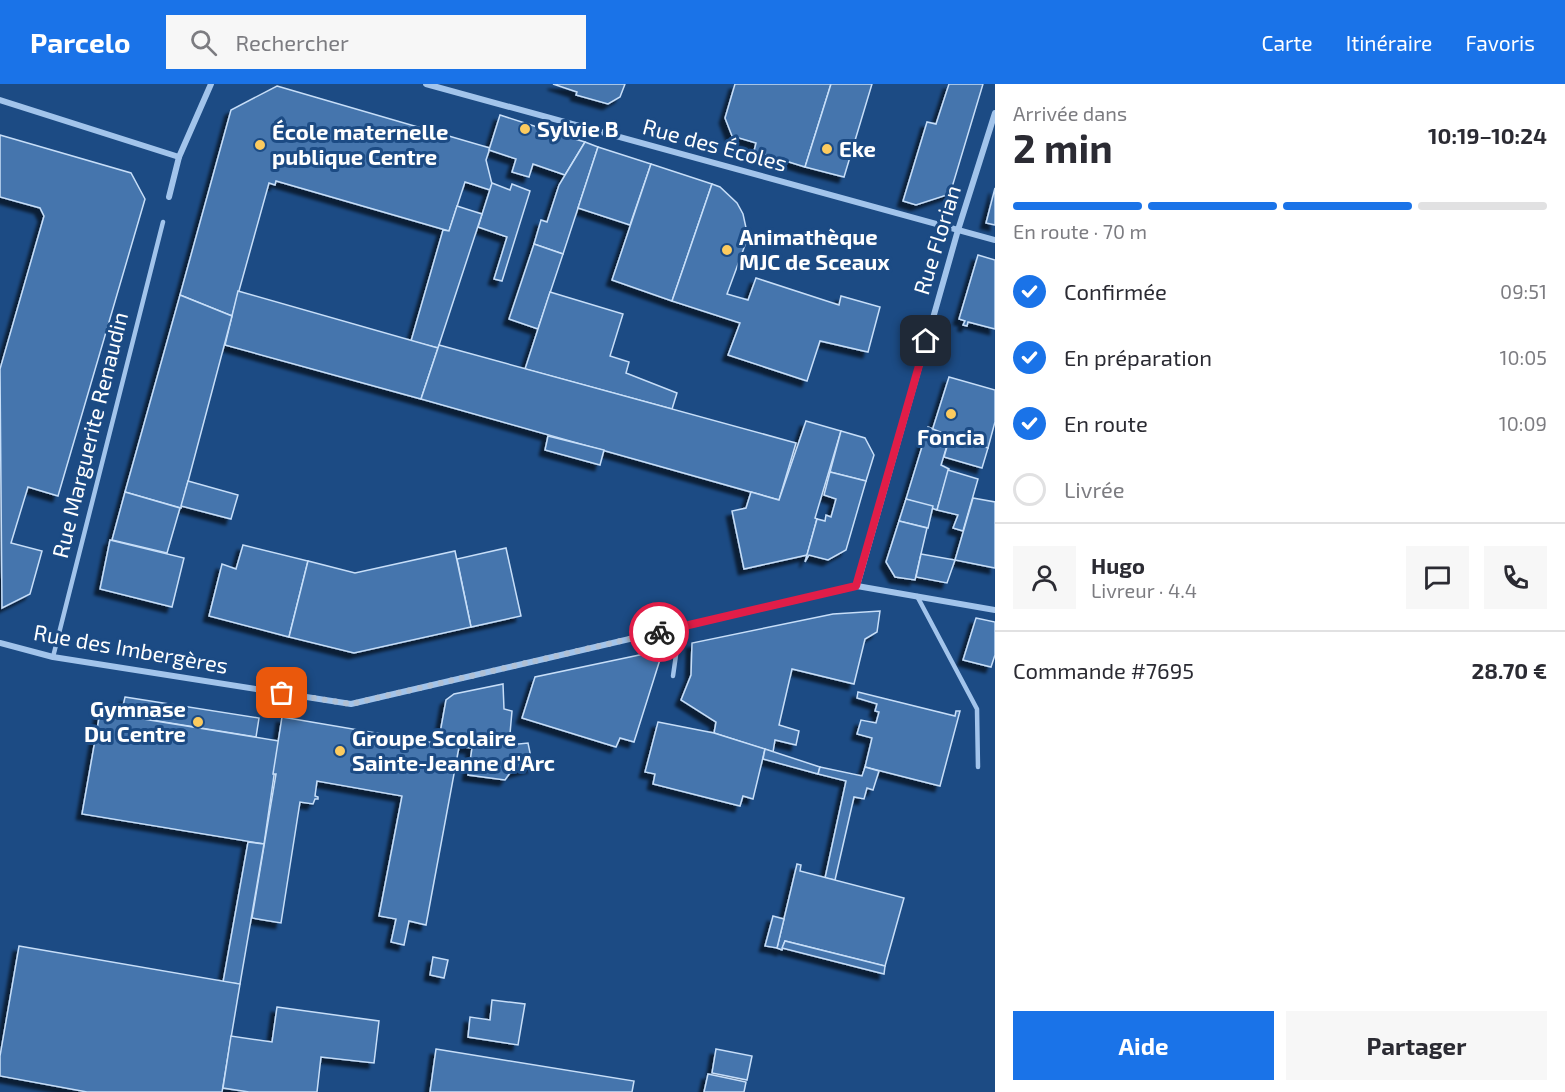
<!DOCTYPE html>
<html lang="fr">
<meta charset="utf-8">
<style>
body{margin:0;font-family:"Exo 2",sans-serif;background:#f7f7f7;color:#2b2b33;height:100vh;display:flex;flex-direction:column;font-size:22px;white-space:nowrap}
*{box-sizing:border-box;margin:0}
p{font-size:20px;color:#7c7c81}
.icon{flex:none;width:33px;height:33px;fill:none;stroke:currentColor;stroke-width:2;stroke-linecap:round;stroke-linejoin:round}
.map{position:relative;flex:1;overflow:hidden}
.sheet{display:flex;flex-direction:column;background:#fff;width:570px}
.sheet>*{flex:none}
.pin{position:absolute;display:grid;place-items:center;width:51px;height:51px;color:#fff;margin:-26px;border-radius:12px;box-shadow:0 3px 9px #0006}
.courier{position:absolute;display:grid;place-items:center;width:60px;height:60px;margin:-30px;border:4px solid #e11d48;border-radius:50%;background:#fff;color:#222;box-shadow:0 2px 8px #0007}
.summary em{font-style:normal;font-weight:700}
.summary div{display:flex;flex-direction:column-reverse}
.summary{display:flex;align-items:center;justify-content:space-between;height:102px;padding:0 18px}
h1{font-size:39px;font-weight:700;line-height:45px}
.bar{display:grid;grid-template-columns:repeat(4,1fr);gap:9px 6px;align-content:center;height:72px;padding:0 18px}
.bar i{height:8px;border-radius:4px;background:#e1e1e2}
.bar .current{background:#1a73e8}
.bar p{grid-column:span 4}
.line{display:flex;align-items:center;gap:15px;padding:0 18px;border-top:2px solid #e1e1e2}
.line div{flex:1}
.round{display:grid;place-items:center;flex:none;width:63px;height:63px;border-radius:0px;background:#f7f7f7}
ol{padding:0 18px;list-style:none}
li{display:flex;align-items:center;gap:18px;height:66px}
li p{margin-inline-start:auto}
li .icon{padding:6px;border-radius:50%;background:#1a73e8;color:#fff;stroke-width:4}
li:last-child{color:#7c7c81}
li i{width:33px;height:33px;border:3px solid #e1e1e2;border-radius:50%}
.action{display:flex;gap:12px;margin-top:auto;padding:12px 18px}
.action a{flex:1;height:69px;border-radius:0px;background:#1a73e8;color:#fff;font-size:24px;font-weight:700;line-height:69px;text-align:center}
.action a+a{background:#f7f7f7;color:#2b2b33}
header{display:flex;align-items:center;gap:36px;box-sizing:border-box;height:84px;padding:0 30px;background:#1a73e8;color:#fff}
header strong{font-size:28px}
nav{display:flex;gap:33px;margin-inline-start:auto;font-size:21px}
.search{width:420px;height:54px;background:#f7f7f7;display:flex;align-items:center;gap:15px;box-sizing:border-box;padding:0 21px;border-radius:0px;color:#7c7c81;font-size:22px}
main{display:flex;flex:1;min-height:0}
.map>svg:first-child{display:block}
</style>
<header>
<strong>Parcelo</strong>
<div class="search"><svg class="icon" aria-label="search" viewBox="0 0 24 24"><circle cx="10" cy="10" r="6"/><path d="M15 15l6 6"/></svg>Rechercher</div>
<nav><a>Carte</a><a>Itinéraire</a><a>Favoris</a></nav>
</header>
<main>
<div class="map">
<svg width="995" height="1008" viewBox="0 0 995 1008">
<defs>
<filter id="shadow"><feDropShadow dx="-5.5" dy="5.5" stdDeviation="1.5" flood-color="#0009"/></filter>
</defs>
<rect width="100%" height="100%" fill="#1c4b84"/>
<!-- building -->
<g fill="#4475ad" stroke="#c7def8" stroke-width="1.5" filter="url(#shadow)">
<polygon points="553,0 625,0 620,13 608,20 576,11 577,8"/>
<polygon points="735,0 831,0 805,83 754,67 756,59 732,52 725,34"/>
<polygon points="831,0 872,0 844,93 805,83"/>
<polygon points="949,0 983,0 950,110 916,121 903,117 927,38 936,40"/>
<polygon points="277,2 490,64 486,76 492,100 490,106 465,98 449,147 276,97 275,101 269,99 232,232 180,211 231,26"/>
<polygon points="500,31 565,52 585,58 565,91 533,80 529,93 512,88 516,75 489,66"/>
<polygon points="0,51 131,89 145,115 58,412 28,403 11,459 42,467 30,510 2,524 0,285 44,132 40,124 0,113"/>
<polygon points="585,58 598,63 563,170 534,160 541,136 547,138 559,101"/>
<polygon points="598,63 651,80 630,141 578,124"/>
<polygon points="651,80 712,100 672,217 612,196"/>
<polygon points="492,99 510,106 512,100 530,107 502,197 494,195 507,153 478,143"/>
<polygon points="712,100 720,103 737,119 743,130 748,153 727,210 748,216 756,194 839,221 841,212 880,223 868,268 820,257 807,297 728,271 740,239 672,217"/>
<polygon points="995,104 995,141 986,139"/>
<polygon points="457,122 482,130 438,264 411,257 443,146 449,147"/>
<polygon points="534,160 563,170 538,245 509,235"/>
<polygon points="978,171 995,176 995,245 968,238 967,242 963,241 965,237 959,235"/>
<polygon points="238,207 438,264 421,315 225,261"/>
<polygon points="550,208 623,230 610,272 629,278 626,289 677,309 672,325 525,285"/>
<polygon points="180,211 232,232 181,424 125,408"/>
<polygon points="439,261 796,359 779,416 421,315"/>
<polygon points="949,293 995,306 995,338 988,364 932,347"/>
<polygon points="806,337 841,347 815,434 817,435 807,471 744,485 732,427 746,424 751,408 779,416"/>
<polygon points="928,343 950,352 941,381 949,385 937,426 906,415"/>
<polygon points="841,347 865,354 874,371 866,397 830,388"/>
<polygon points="548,352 604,366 600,381 545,366"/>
<polygon points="950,352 988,364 982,384 944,373"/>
<polygon points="948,386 978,395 963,447 953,444 958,431 937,426"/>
<polygon points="830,388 866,397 846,466 828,476 809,471 805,478 817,435 825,437 826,431 831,433 836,415 824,411"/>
<polygon points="188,397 238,411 231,435 181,422"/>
<polygon points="125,408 180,424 167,469 112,456"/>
<polygon points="973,414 995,418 995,484 955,476"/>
<polygon points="906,415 933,422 928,444 899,437"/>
<polygon points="899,437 927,444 915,496 895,493 886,478"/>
<polygon points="110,456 184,474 172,523 100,505"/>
<polygon points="243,461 308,477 289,553 209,532 222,480 236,485"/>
<polygon points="506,464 521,532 471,543 457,475"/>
<polygon points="455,467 471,543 354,569 289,553 308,477 355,489"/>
<polygon points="921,470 955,476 947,499 916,493"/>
<polygon points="880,527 877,548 865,555 854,600 792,585 779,641 799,647 796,661 775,656 773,668 714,649 716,638 681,616 691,591 692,559 833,530"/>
<polygon points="976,534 995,538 995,571 991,583 963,576"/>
<polygon points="663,566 634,658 620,654 616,663 522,634 535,593"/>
<polygon points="503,600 504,625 512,627 509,661 528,659 533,683 510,689 505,696 468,691 472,664 438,660 446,616 454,610"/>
<polygon points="858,608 955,632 956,627 960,627 940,702 865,683 872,654 857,650 861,636 876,639 879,628 875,627 877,620 857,614"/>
<polygon points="125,613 259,634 256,653 121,631"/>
<polygon points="100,628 279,657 264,760 82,730"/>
<polygon points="282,633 459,663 426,841 409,837 404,861 391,858 396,835 379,832 402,712 317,697 315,712 318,713 318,715 315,715 313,720 300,718 281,839 252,834 276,690 273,690"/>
<polygon points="658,638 714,649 765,665 753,715 743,712 740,722 653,700 655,690 645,688"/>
<polygon points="765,665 820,683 818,690 763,675"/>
<polygon points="820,683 862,692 865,683 879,687 873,706 867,704 864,715 854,713 835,796 825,794 846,697 818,690"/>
<polygon points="248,758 264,760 240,900 223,898"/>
<polygon points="797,780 801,781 800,787 904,814 885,882 785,857 782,866 777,864"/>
<polygon points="773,832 784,835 777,864 765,862"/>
<polygon points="785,857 885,882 884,890 782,864"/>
<polygon points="19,862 240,900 222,1008 87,1008 0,992 0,972"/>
<polygon points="433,873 448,876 444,894 430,891"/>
<polygon points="492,916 525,920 518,961 468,953 470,933 490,936"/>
<polygon points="277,923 379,937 374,979 321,973 317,1008 249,1008 223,1004 231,952 272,958"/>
<polygon points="436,965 634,997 632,1008 430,1008"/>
<polygon points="716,965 752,972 747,996 712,989"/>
<polygon points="708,990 746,998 744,1008 704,1008"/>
</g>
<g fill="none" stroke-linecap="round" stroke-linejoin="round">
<!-- lane -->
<g stroke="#a2c4eb" stroke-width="4.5">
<polyline points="917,512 977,625 978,683"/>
<polyline points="53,573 163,138"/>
<polyline points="673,592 680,543"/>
</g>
<!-- street -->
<g stroke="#a2c4eb" stroke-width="6">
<polyline points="426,0 995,156"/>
<polyline points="0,16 179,73"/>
<polyline points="169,113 179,73 211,0"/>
<polyline points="857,502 958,146 995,29"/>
<polyline points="0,559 53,573 351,620 857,502 995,526"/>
</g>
</g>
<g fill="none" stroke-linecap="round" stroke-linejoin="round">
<!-- done -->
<polyline stroke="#b0c0d4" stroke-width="6" stroke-dasharray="0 10.8" points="282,609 351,620 659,548"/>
<!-- route -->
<polyline stroke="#e11d48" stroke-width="8" points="659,548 856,502 926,257"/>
</g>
<!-- markers -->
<g fill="#fccb5f" stroke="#1c4b84" stroke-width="2">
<circle cx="525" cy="45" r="6"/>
<circle cx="260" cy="61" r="6"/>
<circle cx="827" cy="65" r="6"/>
<circle cx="727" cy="166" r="6"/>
<circle cx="951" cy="330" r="6"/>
<circle cx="198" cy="638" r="6"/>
<circle cx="340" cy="667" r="6"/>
</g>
<g text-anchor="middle" stroke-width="6" stroke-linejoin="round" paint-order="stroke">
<!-- poi labels -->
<g font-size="22" font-weight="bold" fill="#fff" stroke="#1c4b84" text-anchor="start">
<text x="537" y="53">Sylvie B</text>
<text x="272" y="56">École maternelle<tspan x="272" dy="25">publique Centre</tspan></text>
<text x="839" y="73">Eke</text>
<text x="739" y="161">Animathèque<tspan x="739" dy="25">MJC de Sceaux</tspan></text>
<text x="951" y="361" text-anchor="middle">Foncia</text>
<text x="186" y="633" text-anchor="end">Gymnase<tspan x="186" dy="25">Du Centre</tspan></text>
<text x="352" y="662">Groupe Scolaire<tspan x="352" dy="25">Sainte-Jeanne d'Arc</tspan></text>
</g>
<!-- street labels -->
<g font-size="22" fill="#fff" stroke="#1c4b84">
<text transform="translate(715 61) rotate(15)" y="8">Rue des Écoles</text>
<text transform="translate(937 156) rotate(-73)" y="8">Rue Florian</text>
<text transform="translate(90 351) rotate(-76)" y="8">Rue Marguerite Renaudin</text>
<text transform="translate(131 565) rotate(10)" y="8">Rue des Imbergères</text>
</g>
</g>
</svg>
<div class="pin" style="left:282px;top:609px;background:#ea580c"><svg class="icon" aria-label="bag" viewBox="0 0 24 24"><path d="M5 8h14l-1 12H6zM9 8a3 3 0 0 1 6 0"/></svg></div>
<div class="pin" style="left:926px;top:257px;background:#1f2937"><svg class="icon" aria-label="home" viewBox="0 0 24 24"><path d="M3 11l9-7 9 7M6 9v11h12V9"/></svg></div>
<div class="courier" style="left:659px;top:548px"><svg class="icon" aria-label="bike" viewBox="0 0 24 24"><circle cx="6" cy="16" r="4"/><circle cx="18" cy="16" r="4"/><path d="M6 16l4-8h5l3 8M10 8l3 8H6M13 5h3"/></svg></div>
</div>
<section class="sheet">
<div class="summary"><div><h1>2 min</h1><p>Arrivée dans</p></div><em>10:19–10:24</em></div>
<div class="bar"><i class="current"></i><i class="current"></i><i class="current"></i><i></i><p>En route · 70 m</p></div>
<ol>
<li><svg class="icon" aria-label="check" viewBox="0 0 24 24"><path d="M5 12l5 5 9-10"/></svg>Confirmée<p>09:51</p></li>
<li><svg class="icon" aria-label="check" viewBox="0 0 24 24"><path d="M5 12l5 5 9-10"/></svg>En préparation<p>10:05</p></li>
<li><svg class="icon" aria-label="check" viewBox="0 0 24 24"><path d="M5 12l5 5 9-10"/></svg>En route<p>10:09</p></li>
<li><i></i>Livrée</li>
</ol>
<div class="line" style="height:108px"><a class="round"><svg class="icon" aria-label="person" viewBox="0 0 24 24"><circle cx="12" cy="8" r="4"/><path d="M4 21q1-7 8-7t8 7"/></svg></a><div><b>Hugo</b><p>Livreur · 4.4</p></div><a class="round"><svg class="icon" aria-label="chat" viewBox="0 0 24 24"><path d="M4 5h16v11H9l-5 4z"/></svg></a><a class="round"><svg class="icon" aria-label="phone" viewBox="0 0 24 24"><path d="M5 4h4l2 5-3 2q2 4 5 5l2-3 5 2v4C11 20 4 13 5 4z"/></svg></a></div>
<div class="line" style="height:78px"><div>Commande #7695</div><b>28.70 €</b></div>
<div class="action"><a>Aide</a><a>Partager</a></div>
</section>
</main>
